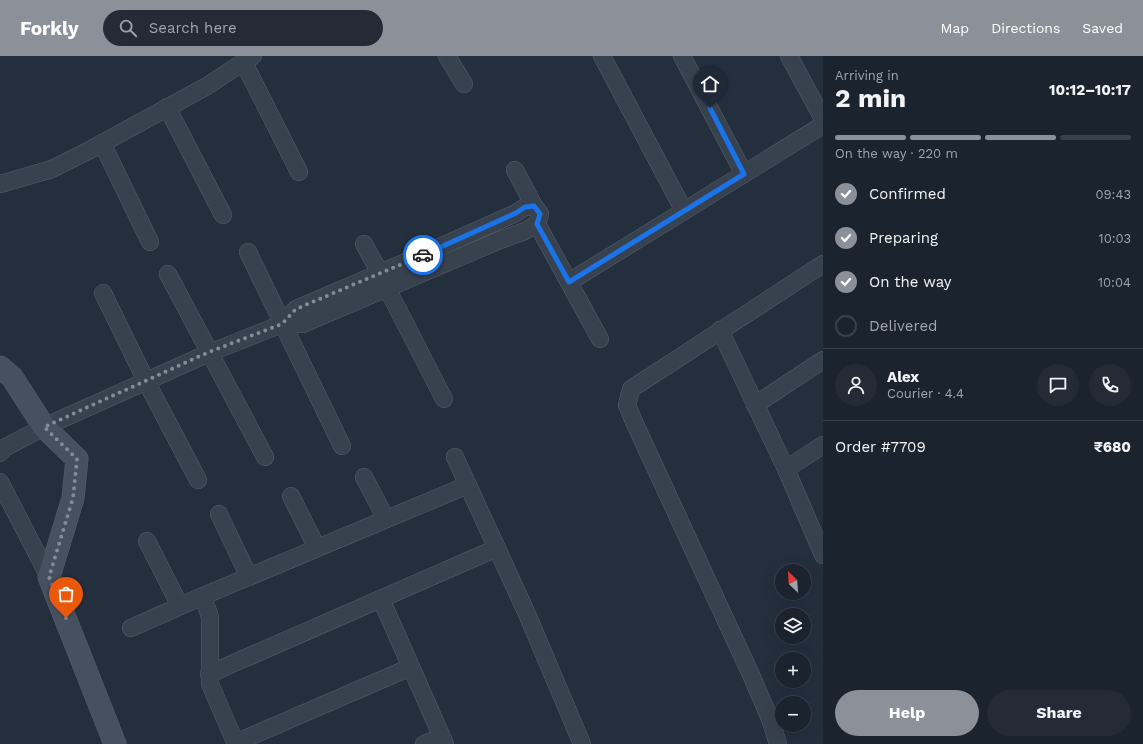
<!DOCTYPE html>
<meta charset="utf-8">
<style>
body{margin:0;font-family:"Work Sans",sans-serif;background:#242b36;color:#f1f3f6;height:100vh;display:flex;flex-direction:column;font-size:15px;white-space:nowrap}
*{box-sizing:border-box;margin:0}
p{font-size:13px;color:#a0a4aa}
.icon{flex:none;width:22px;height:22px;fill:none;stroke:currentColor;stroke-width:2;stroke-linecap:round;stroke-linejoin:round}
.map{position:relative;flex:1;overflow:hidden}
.side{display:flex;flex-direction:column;background:#1b232e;width:320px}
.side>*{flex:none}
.needle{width:26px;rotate:335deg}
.controls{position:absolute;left:775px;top:508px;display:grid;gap:8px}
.controls a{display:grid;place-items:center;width:36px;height:36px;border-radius:50%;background:#1b232e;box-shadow:0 4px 16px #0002,0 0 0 1px #39404a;font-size:20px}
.pin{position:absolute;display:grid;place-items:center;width:34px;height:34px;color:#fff;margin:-41px -17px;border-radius:50% 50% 50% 0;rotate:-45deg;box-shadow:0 0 4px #0007}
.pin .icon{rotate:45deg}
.courier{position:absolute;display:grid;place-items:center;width:40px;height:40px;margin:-20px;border:3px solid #1a73e8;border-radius:50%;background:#fff;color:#222;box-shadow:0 1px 5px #0007}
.overview em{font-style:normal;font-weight:700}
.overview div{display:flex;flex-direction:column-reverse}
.overview{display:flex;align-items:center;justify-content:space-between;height:68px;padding:0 12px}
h1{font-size:26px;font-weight:700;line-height:30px}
.bar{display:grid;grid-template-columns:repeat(4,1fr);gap:6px 4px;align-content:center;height:48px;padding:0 12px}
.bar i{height:5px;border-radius:3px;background:#39404a}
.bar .active{background:#8c9099}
.bar p{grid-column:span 4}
.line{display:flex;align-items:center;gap:10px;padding:0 12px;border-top:1px solid #39404a}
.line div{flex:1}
.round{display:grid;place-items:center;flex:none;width:42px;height:42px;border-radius:21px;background:#242b36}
ol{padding:0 12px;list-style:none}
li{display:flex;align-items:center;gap:12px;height:44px}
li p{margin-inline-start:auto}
li .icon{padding:4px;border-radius:50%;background:#8c9099;color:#fff;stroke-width:4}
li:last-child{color:#a0a4aa}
li i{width:22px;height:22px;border:2px solid #39404a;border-radius:50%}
.action{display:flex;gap:8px;margin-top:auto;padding:8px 12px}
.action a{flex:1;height:46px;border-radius:24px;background:#8c9099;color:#fff;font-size:16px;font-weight:700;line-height:46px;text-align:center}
.action a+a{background:#242b36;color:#f1f3f6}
header{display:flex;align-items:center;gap:24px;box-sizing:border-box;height:56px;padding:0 20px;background:#8c9099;color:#fff}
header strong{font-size:19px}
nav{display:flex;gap:22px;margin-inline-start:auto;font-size:14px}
.search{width:280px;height:36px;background:#242b36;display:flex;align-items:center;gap:10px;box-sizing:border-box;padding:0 14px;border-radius:22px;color:#a0a4aa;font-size:15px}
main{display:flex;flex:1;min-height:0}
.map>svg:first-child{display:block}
</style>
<header>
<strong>Forkly</strong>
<div class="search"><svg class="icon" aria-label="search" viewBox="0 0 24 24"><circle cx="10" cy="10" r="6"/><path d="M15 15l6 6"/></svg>Search here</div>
<nav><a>Map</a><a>Directions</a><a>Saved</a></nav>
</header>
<main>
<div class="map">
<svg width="823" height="688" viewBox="0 0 823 688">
<rect width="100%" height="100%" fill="#242f3e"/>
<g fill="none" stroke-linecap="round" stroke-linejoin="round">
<!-- street casing -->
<g stroke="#565f6c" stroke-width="18">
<g id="street">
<polyline points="447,0 464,28"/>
<polyline points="602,0 684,155"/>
<polyline points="682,0 744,118"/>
<polyline points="789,0 823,63"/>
<polyline points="244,7 299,116"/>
<polyline points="167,51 223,159"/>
<polyline points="102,87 150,186"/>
<polyline points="515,114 534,150"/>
<polyline points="0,128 52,113 88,95 207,30 253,0"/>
<polyline points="537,168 600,283"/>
<polyline points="364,188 380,217"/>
<polyline points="248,196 342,390"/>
<polyline points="168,218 265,401"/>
<polyline points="569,226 823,69"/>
<polyline points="387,232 444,343"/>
<polyline points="103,237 146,325 198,424"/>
<polyline points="720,274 786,413 823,499"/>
<polyline points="755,349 823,304"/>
<polyline points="0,397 4,392 44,371 209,297 282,268 303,268 500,184 525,175 537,168 540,158 534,150 525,151 516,157 415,202 296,253 282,268"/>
<polyline points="455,401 527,558 582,688"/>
<polyline points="786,413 823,389"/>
<polyline points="364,421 386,463"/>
<polyline points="0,426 49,521"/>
<polyline points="291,440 317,492"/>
<polyline points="219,458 249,521"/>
<polyline points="147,485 180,550"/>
<polyline points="203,540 210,561 210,628 236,688"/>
<polyline points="381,543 445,688"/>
<polyline points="131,572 203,540 468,429"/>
<polyline points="209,618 497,492"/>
<polyline points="235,687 411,611"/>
<polyline points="424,688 441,681"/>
<polyline points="778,688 770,663 752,621 635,368 627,349 631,333 823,208"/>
</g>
</g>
<!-- secondary casing -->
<g stroke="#565f6c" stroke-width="23">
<polyline id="secondary" points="0,311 12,321 44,371 77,403 73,442 49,521 115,688"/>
</g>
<!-- street -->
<use href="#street" stroke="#38414e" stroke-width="17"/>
<!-- secondary -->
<use href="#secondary" stroke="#465061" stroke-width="22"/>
</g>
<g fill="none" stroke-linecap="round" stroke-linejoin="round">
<!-- done -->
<polyline stroke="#828b98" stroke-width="4" stroke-dasharray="0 7.2" points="66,562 49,521 73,442 77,403 44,371 209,296 282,268 296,253 423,199"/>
<!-- route -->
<polyline stroke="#1a73e8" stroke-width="5" points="423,199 516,157 525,151 534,150 540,158 537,168 569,226 744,118 710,52"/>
</g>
</svg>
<div class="controls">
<a><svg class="needle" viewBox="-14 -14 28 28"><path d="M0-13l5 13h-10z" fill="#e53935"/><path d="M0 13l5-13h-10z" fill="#a0a4aa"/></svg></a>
<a><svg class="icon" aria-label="layers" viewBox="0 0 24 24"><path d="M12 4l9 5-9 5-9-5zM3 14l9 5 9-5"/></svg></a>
<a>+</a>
<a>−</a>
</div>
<div class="pin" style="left:66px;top:562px;background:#ea580c"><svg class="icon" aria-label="bag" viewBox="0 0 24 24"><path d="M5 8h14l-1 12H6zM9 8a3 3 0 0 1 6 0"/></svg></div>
<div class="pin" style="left:710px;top:52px;background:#1f2937"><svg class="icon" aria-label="home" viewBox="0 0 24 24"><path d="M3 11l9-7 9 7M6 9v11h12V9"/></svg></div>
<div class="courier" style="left:423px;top:199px"><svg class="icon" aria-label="car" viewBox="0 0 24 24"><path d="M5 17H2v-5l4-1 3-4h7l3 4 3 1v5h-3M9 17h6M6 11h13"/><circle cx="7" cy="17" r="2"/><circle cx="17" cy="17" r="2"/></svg></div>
</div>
<section class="side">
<div class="overview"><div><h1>2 min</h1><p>Arriving in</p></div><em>10:12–10:17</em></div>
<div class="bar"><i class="active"></i><i class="active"></i><i class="active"></i><i></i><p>On the way · 220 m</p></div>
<ol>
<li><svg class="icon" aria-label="check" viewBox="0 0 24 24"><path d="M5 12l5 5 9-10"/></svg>Confirmed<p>09:43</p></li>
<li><svg class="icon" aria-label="check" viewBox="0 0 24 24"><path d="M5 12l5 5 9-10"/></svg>Preparing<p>10:03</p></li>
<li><svg class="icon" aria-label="check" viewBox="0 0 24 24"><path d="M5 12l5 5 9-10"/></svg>On the way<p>10:04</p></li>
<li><i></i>Delivered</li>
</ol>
<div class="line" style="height:72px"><a class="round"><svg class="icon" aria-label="person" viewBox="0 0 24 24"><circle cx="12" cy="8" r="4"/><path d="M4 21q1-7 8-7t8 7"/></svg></a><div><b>Alex</b><p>Courier · 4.4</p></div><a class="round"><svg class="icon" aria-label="chat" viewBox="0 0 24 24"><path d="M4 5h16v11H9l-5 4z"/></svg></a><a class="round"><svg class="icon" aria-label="phone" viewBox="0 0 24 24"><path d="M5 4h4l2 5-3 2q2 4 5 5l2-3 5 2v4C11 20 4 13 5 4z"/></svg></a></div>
<div class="line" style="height:52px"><div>Order #7709</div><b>₹680</b></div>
<div class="action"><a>Help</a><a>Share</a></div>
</section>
</main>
